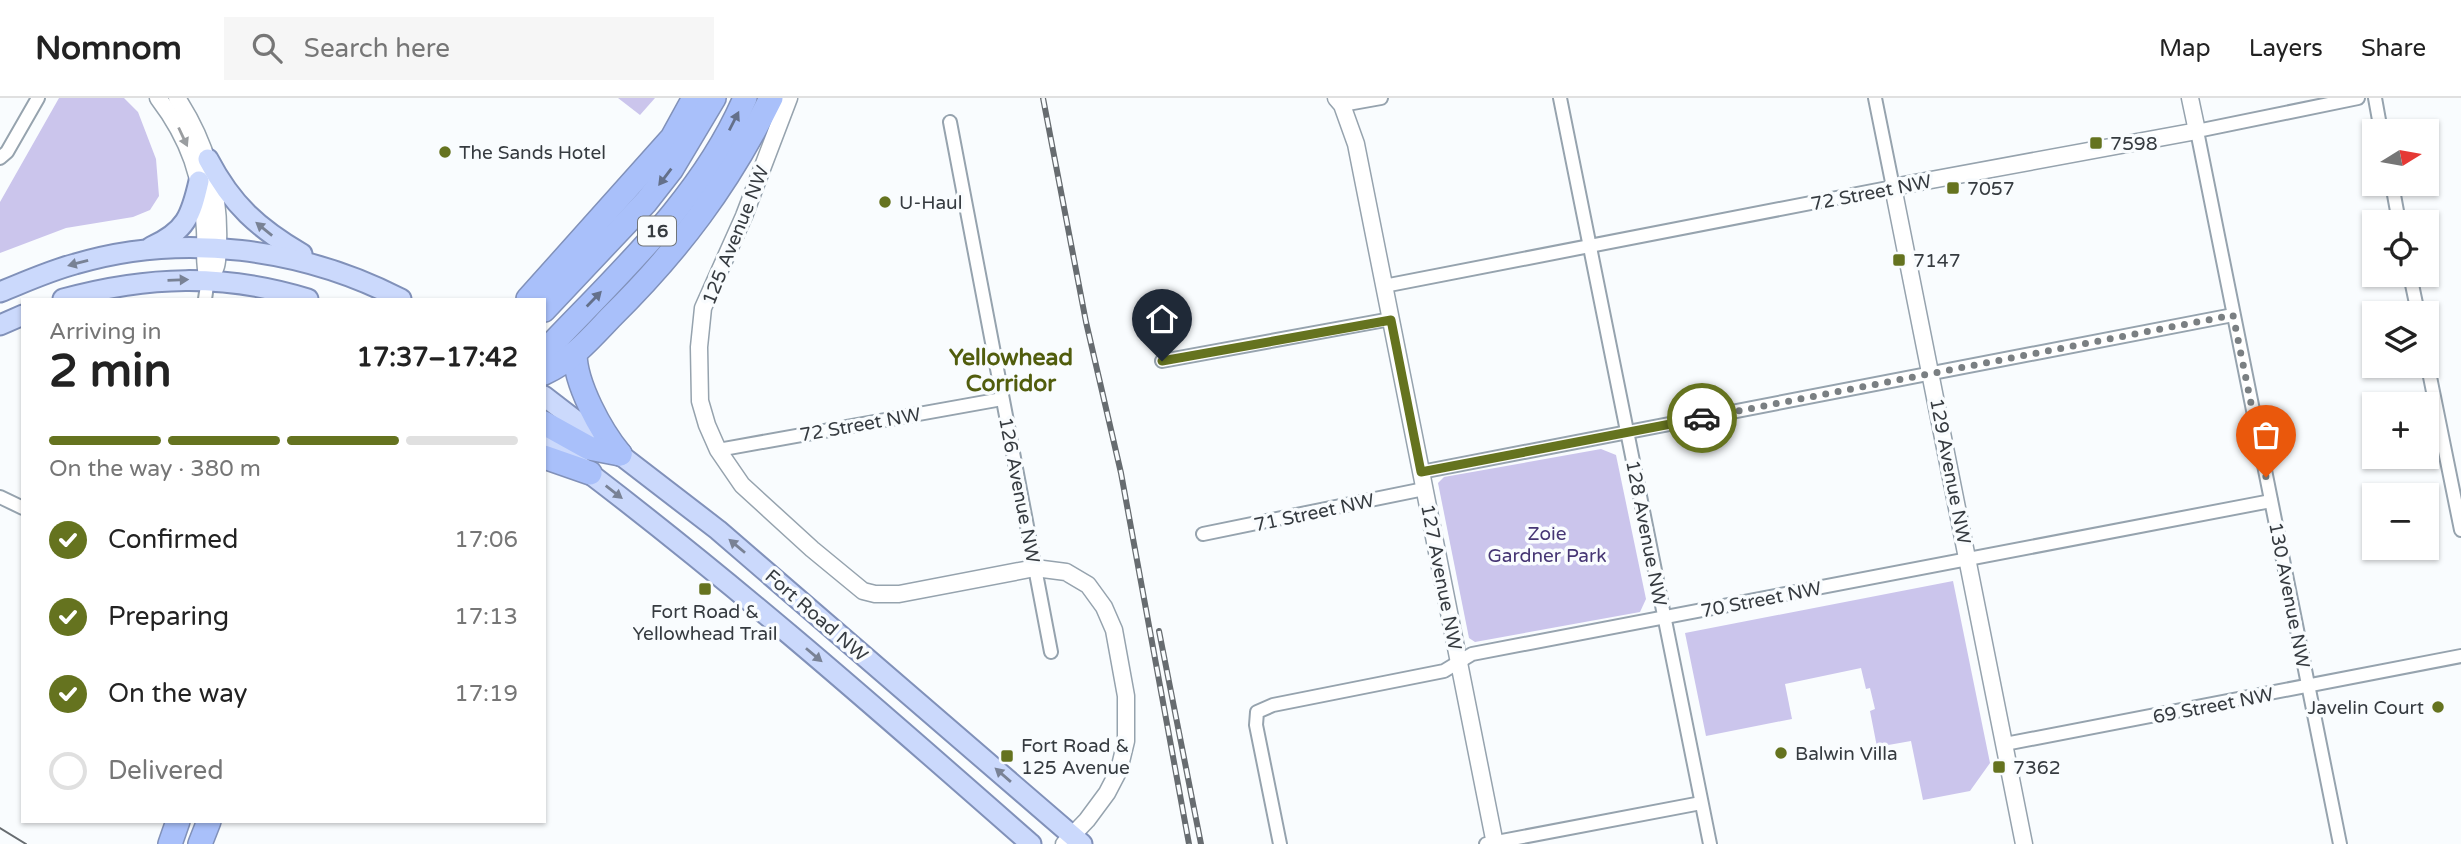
<!DOCTYPE html>
<meta charset="utf-8">
<style>
body{margin:0;font-family:"Varela Round",sans-serif;background:#f6f6f6;color:#222;height:100vh;display:flex;flex-direction:column;font-size:26px;white-space:nowrap}
*{box-sizing:border-box;margin:0}
p{font-size:23px;color:#767676}
.icon{flex:none;width:38px;height:38px;fill:none;stroke:currentColor;stroke-width:2;stroke-linecap:round;stroke-linejoin:round}
.map{position:relative;flex:1;overflow:hidden}
.panel{position:absolute;left:21px;top:200px;width:525px;height:525px;display:flex;flex-direction:column;background:#fff;border-radius:0px;box-shadow:0 2px 5px #0004}
.panel>*{flex:none}
.needle{width:46px;rotate:79deg}
.tools{position:absolute;left:2362px;top:21px;display:grid;gap:14px}
.tools a{display:grid;place-items:center;width:77px;height:77px;border-radius:0px;background:#fff;box-shadow:0 2px 5px #0004;font-size:35px}
.pin{position:absolute;display:grid;place-items:center;width:60px;height:60px;color:#fff;margin:-72px -30px;border-radius:50% 50% 50% 0;rotate:-45deg;box-shadow:0 0 7px #0007}
.pin .icon{rotate:45deg}
.courier{position:absolute;display:grid;place-items:center;width:70px;height:70px;margin:-35px;border:5px solid #65731f;border-radius:50%;background:#fff;color:#222;box-shadow:0 2px 9px #0007}
.headline em{font-style:normal;font-weight:700}
.headline div{display:flex;flex-direction:column-reverse}
.headline{display:flex;align-items:center;justify-content:space-between;height:119px;padding:0 28px}
h1{font-size:46px;font-weight:700;line-height:52px}
.bar{display:grid;grid-template-columns:repeat(4,1fr);gap:10px 7px;align-content:center;height:84px;padding:0 28px}
.bar i{height:9px;border-radius:5px;background:#e0e0e0}
.bar .current{background:#65731f}
.bar p{grid-column:span 4}
ol{padding:0 28px;list-style:none}
li{display:flex;align-items:center;gap:21px;height:77px}
li p{margin-inline-start:auto}
li .icon{padding:7px;border-radius:50%;background:#65731f;color:#fff;stroke-width:4}
li:last-child{color:#767676}
li i{width:38px;height:38px;border:4px solid #e0e0e0;border-radius:50%}
header{display:flex;align-items:center;gap:42px;box-sizing:border-box;height:98px;padding:0 35px;background:#fff;border-bottom:2px solid #e0e0e0}
header strong{font-size:33px}
nav{display:flex;gap:38px;margin-inline-start:auto;font-size:24px}
.search{width:490px;height:63px;background:#f6f6f6;display:flex;align-items:center;gap:18px;box-sizing:border-box;padding:0 24px;border-radius:0px;color:#767676;font-size:26px}
.map>svg:first-child{display:block}
</style>
<header>
<strong>Nomnom</strong>
<div class="search"><svg class="icon" aria-label="search" viewBox="0 0 24 24"><circle cx="10" cy="10" r="6"/><path d="M15 15l6 6"/></svg>Search here</div>
<nav><a>Map</a><a>Layers</a><a>Share</a></nav>
</header>
<div class="map">
<svg width="2461" height="746" viewBox="0 0 2461 746">
<rect width="100%" height="100%" fill="#f9fcfe"/>
<!-- green -->
<g fill="#cbc5ec">
<polygon points="59,0 124,0 138,14 156,61 159,98 150,112 133,119 66,130 0,155 0,104"/>
<polygon points="618,0 655,0 640,17"/>
<polygon points="1601,351 1616,357 1646,501 1640,514 1475,544 1469,540 1438,385 1444,379"/>
<polygon points="1953,483 1990,665 1970,693 1923,702 1911,643 1877,649 1870,613 1875,611 1870,590 1866,591 1861,570 1785,586 1792,621 1706,638 1685,535"/>
</g>
<g fill="none" stroke-linecap="round" stroke-linejoin="round">
<!-- minor casing -->
<g stroke="#96a3ae" stroke-width="16">
<g id="minor">
<polyline points="1560,0 1710,746"/>
<polyline points="2375,0 2381,33"/>
<polyline points="1342,7 1381,0"/>
<polyline points="950,24 1051,554"/>
<polyline points="0,60 7,54 38,0"/>
<polyline points="2392,86 2399,124"/>
<polyline points="2410,177 2418,215"/>
<polyline points="1384,188 1893,89 1875,0"/>
<polyline points="205,201 208,181"/>
<polyline points="1162,263 1391,221"/>
<polyline points="2427,264 2461,432"/>
<polyline points="718,352 1002,301"/>
<polyline points="1421,374 2233,217"/>
<polyline points="0,399 23,410"/>
<polyline points="1203,436 1424,391"/>
<polyline points="2005,646 2461,558"/>
<polyline points="1280,746 1256,627 1257,614 1273,607 1444,573 1472,556 2271,403"/>
<polyline points="1486,746 1701,705"/>
<polyline points="2340,746 2197,33 2358,0"/>
</g>
</g>
<!-- tertiary casing -->
<g stroke="#96a3ae" stroke-width="19">
<g id="tertiary">
<path d="M158 0C190 42 202 80 205 132 206 149 203 165 208 181"/>
<path d="M177 0C206 44 220 93 218 146 217 161 219 170 208 181"/>
<polyline points="789,0 744,118 703,210 699,249 700,303 707,327 718,352 742,387 812,451 863,493 875,496 899,496 1035,470 1066,474 1088,487 1104,509 1114,532 1126,598 1126,643 1119,672 1107,695 1087,722 1064,746"/>
<polyline points="1336,0 1342,7 1356,46 1495,746"/>
<polyline points="2024,746 1893,89 2197,33 2190,0"/>
</g>
</g>
<!-- primary casing -->
<g stroke="#8191b9" stroke-width="23">
<g id="primary">
<path d="M208 61C232 107 258 130 302 156"/>
<path d="M151 149C186 133 191 118 199 83"/>
<path d="M0 194C25 184 49 173 75 166 182 134 302 150 401 201"/>
<path d="M63 201C147 178 224 175 308 201"/>
<polyline points="0,227 23,217"/>
<polyline points="544,298 718,432 1082,746"/>
<path d="M544 341C714 467 873 607 1031 746"/>
</g>
</g>
<!-- motorway casing -->
<g stroke="#8191b9" stroke-width="26">
<g id="motorway">
<polyline points="528,201 672,40 694,0"/>
<polyline points="544,212 646,104 671,72 714,0"/>
<path d="M547 251C620 174 703 99 745 0"/>
<path d="M575 255C575 286 601 333 620 356"/>
<path d="M544 275C571 263 590 241 610 220 679 152 728 87 771 0"/>
<polyline points="544,325 589,350 620,356"/>
<polyline points="544,359 590,375"/>
<polyline points="170,746 178,723"/>
<polyline points="200,746 209,723"/>
</g>
</g>
<!-- minor -->
<use href="#minor" stroke="#fff" stroke-width="12"/>
<!-- tertiary -->
<use href="#tertiary" stroke="#fff" stroke-width="16"/>
<!-- primary -->
<use href="#primary" stroke="#cbd9fc" stroke-width="19"/>
<!-- motorway -->
<use href="#motorway" stroke="#a9c0fa" stroke-width="23"/>
<!-- tram -->
<polyline stroke="#676c70" stroke-width="2" points="0,730 26,746"/>
<!-- rail casing -->
<g stroke="#676c70" stroke-width="6">
<g id="rail">
<polyline points="1043,0 1086,224 1121,375 1189,746"/>
<polyline points="1159,533 1201,746"/>
</g>
</g>
<!-- rail -->
<use href="#rail" stroke="#f9fcfe" stroke-width="3.5" stroke-dasharray="10" stroke-linecap="butt"/>
</g>
<!-- one-way arrows -->
<defs><path id="oneway-solid" d="M-6-.8H1V-3.2L6.5 0L1 3.2V.8H-6Z" transform="scale(1.75)"/></defs>
<g fill="#64708a">
<use href="#oneway-solid" transform="translate(734 23) rotate(-63)"/>
<use href="#oneway-solid" transform="translate(665 79) rotate(127)"/>
<use href="#oneway-solid" transform="translate(594 201) rotate(-46)"/>
</g>
<use fill="#9a9da0" href="#oneway-solid" transform="translate(183 39) rotate(65)"/>
<g fill="#798295">
<use href="#oneway-solid" transform="translate(264 131) rotate(-141)"/>
<use href="#oneway-solid" transform="translate(78 165) rotate(165)"/>
<use href="#oneway-solid" transform="translate(178 182) rotate(-2)"/>
<use href="#oneway-solid" transform="translate(614 394) rotate(38)"/>
<use href="#oneway-solid" transform="translate(737 448) rotate(-140)"/>
<use href="#oneway-solid" transform="translate(814 557) rotate(40)"/>
<use href="#oneway-solid" transform="translate(1003 677) rotate(-139)"/>
</g>
<g fill="none" stroke-linecap="round" stroke-linejoin="round">
<!-- done -->
<polyline stroke="#7a7f82" stroke-width="7" stroke-dasharray="0 12.6" points="1702,320 2233,217 2266,379"/>
<!-- route -->
<polyline stroke="#65731f" stroke-width="9" points="1162,263 1391,222 1421,374 1702,320"/>
</g>
<!-- markers -->
<g fill="#65731f" stroke="#f9fcfe" stroke-width="2.5">
<rect x="2089" y="38" width="14" height="14" rx="3.5"/>
<circle cx="445" cy="54" r="7"/>
<rect x="1946" y="83" width="14" height="14" rx="3.5"/>
<circle cx="885" cy="104" r="7"/>
<rect x="1892" y="155" width="14" height="14" rx="3.5"/>
<rect x="698" y="484" width="14" height="14" rx="3.5"/>
<circle cx="2438" cy="609" r="7"/>
<circle cx="1781" cy="655" r="7"/>
<rect x="1000" y="651" width="14" height="14" rx="3.5"/>
<rect x="1992" y="662" width="14" height="14" rx="3.5"/>
</g>
<g text-anchor="middle" stroke-width="7" stroke-linejoin="round" paint-order="stroke">
<!-- shield labels -->
<rect fill="#f9fcfe" stroke="#707579" stroke-width="2" x="638" y="118.5" width="38" height="29" rx="5"/>
<g font-size="18" font-weight="bold" fill="#363b40">
<text x="657" y="139">16</text>
</g>
<!-- poi labels -->
<g font-size="19" fill="#363b40" stroke="#f9fcfe" text-anchor="start">
<text x="2110" y="52">7598</text>
<text x="459" y="61">The Sands Hotel</text>
<text x="1967" y="97">7057</text>
<text x="899" y="111">U-Haul</text>
<text x="1913" y="169">7147</text>
<text x="705" y="520" text-anchor="middle">Fort Road &amp;<tspan x="705" dy="22">Yellowhead Trail</tspan></text>
<text x="2424" y="616" text-anchor="end">Javelin Court</text>
<text x="1021" y="654">Fort Road &amp;<tspan x="1021" dy="22">125 Avenue</tspan></text>
<text x="1795" y="662">Balwin Villa</text>
<text x="2013" y="676">7362</text>
</g>
<!-- street labels -->
<g font-size="19" fill="#363b40" stroke="#f9fcfe">
<text transform="translate(1871 94) rotate(-11)" y="7">72 Street NW</text>
<text transform="translate(735 137) rotate(-68)" y="7">125 Avenue NW</text>
<text transform="translate(860 326) rotate(-10)" y="7">72 Street NW</text>
<text transform="translate(1951 373) rotate(79)" y="7">129 Avenue NW</text>
<text transform="translate(1020 392) rotate(79)" y="7">126 Avenue NW</text>
<text transform="translate(1314 414) rotate(-12)" y="7">71 Street NW</text>
<text transform="translate(1647 435) rotate(79)" y="7">128 Avenue NW</text>
<text transform="translate(1442 479) rotate(79)" y="7">127 Avenue NW</text>
<text transform="translate(2290 497) rotate(79)" y="7">130 Avenue NW</text>
<text transform="translate(1761 501) rotate(-11)" y="7">70 Street NW</text>
<text transform="translate(817 517) rotate(41)" y="7">Fort Road NW</text>
<text transform="translate(2213 607) rotate(-11)" y="7">69 Street NW</text>
</g>
<!-- park labels -->
<g font-size="19" fill="#463674" stroke="#f9fcfe">
<text x="1547" y="442">Zoie<tspan x="1547" dy="22">Gardner Park</tspan></text>
</g>
<!-- quarter labels -->
<g font-size="23" font-weight="bold" fill="#515d0d" stroke="#f9fcfe">
<text x="1011" y="267">Yellowhead<tspan x="1011" dy="26">Corridor</tspan></text>
</g>
</g>
</svg>
<div class="tools">
<a><svg class="needle" viewBox="-14 -14 28 28"><path d="M0-13l5 13h-10z" fill="#e53935"/><path d="M0 13l5-13h-10z" fill="#767676"/></svg></a>
<a><svg class="icon" aria-label="locate" viewBox="0 0 24 24"><circle cx="12" cy="12" r="6"/><path d="M12 2v4M12 18v4M2 12h4M18 12h4"/></svg></a>
<a><svg class="icon" aria-label="layers" viewBox="0 0 24 24"><path d="M12 4l9 5-9 5-9-5zM3 14l9 5 9-5"/></svg></a>
<a>+</a>
<a>−</a>
</div>
<div class="pin" style="left:2266px;top:379px;background:#ea580c"><svg class="icon" aria-label="bag" viewBox="0 0 24 24"><path d="M5 8h14l-1 12H6zM9 8a3 3 0 0 1 6 0"/></svg></div>
<div class="pin" style="left:1162px;top:263px;background:#1f2937"><svg class="icon" aria-label="home" viewBox="0 0 24 24"><path d="M3 11l9-7 9 7M6 9v11h12V9"/></svg></div>
<div class="courier" style="left:1702px;top:320px"><svg class="icon" aria-label="car" viewBox="0 0 24 24"><path d="M5 17H2v-5l4-1 3-4h7l3 4 3 1v5h-3M9 17h6M6 11h13"/><circle cx="7" cy="17" r="2"/><circle cx="17" cy="17" r="2"/></svg></div>
<section class="panel">
<div class="headline"><div><h1>2 min</h1><p>Arriving in</p></div><em>17:37–17:42</em></div>
<div class="bar"><i class="current"></i><i class="current"></i><i class="current"></i><i></i><p>On the way · 380 m</p></div>
<ol>
<li><svg class="icon" aria-label="check" viewBox="0 0 24 24"><path d="M5 12l5 5 9-10"/></svg>Confirmed<p>17:06</p></li>
<li><svg class="icon" aria-label="check" viewBox="0 0 24 24"><path d="M5 12l5 5 9-10"/></svg>Preparing<p>17:13</p></li>
<li><svg class="icon" aria-label="check" viewBox="0 0 24 24"><path d="M5 12l5 5 9-10"/></svg>On the way<p>17:19</p></li>
<li><i></i>Delivered</li>
</ol>
</section>
</div>
